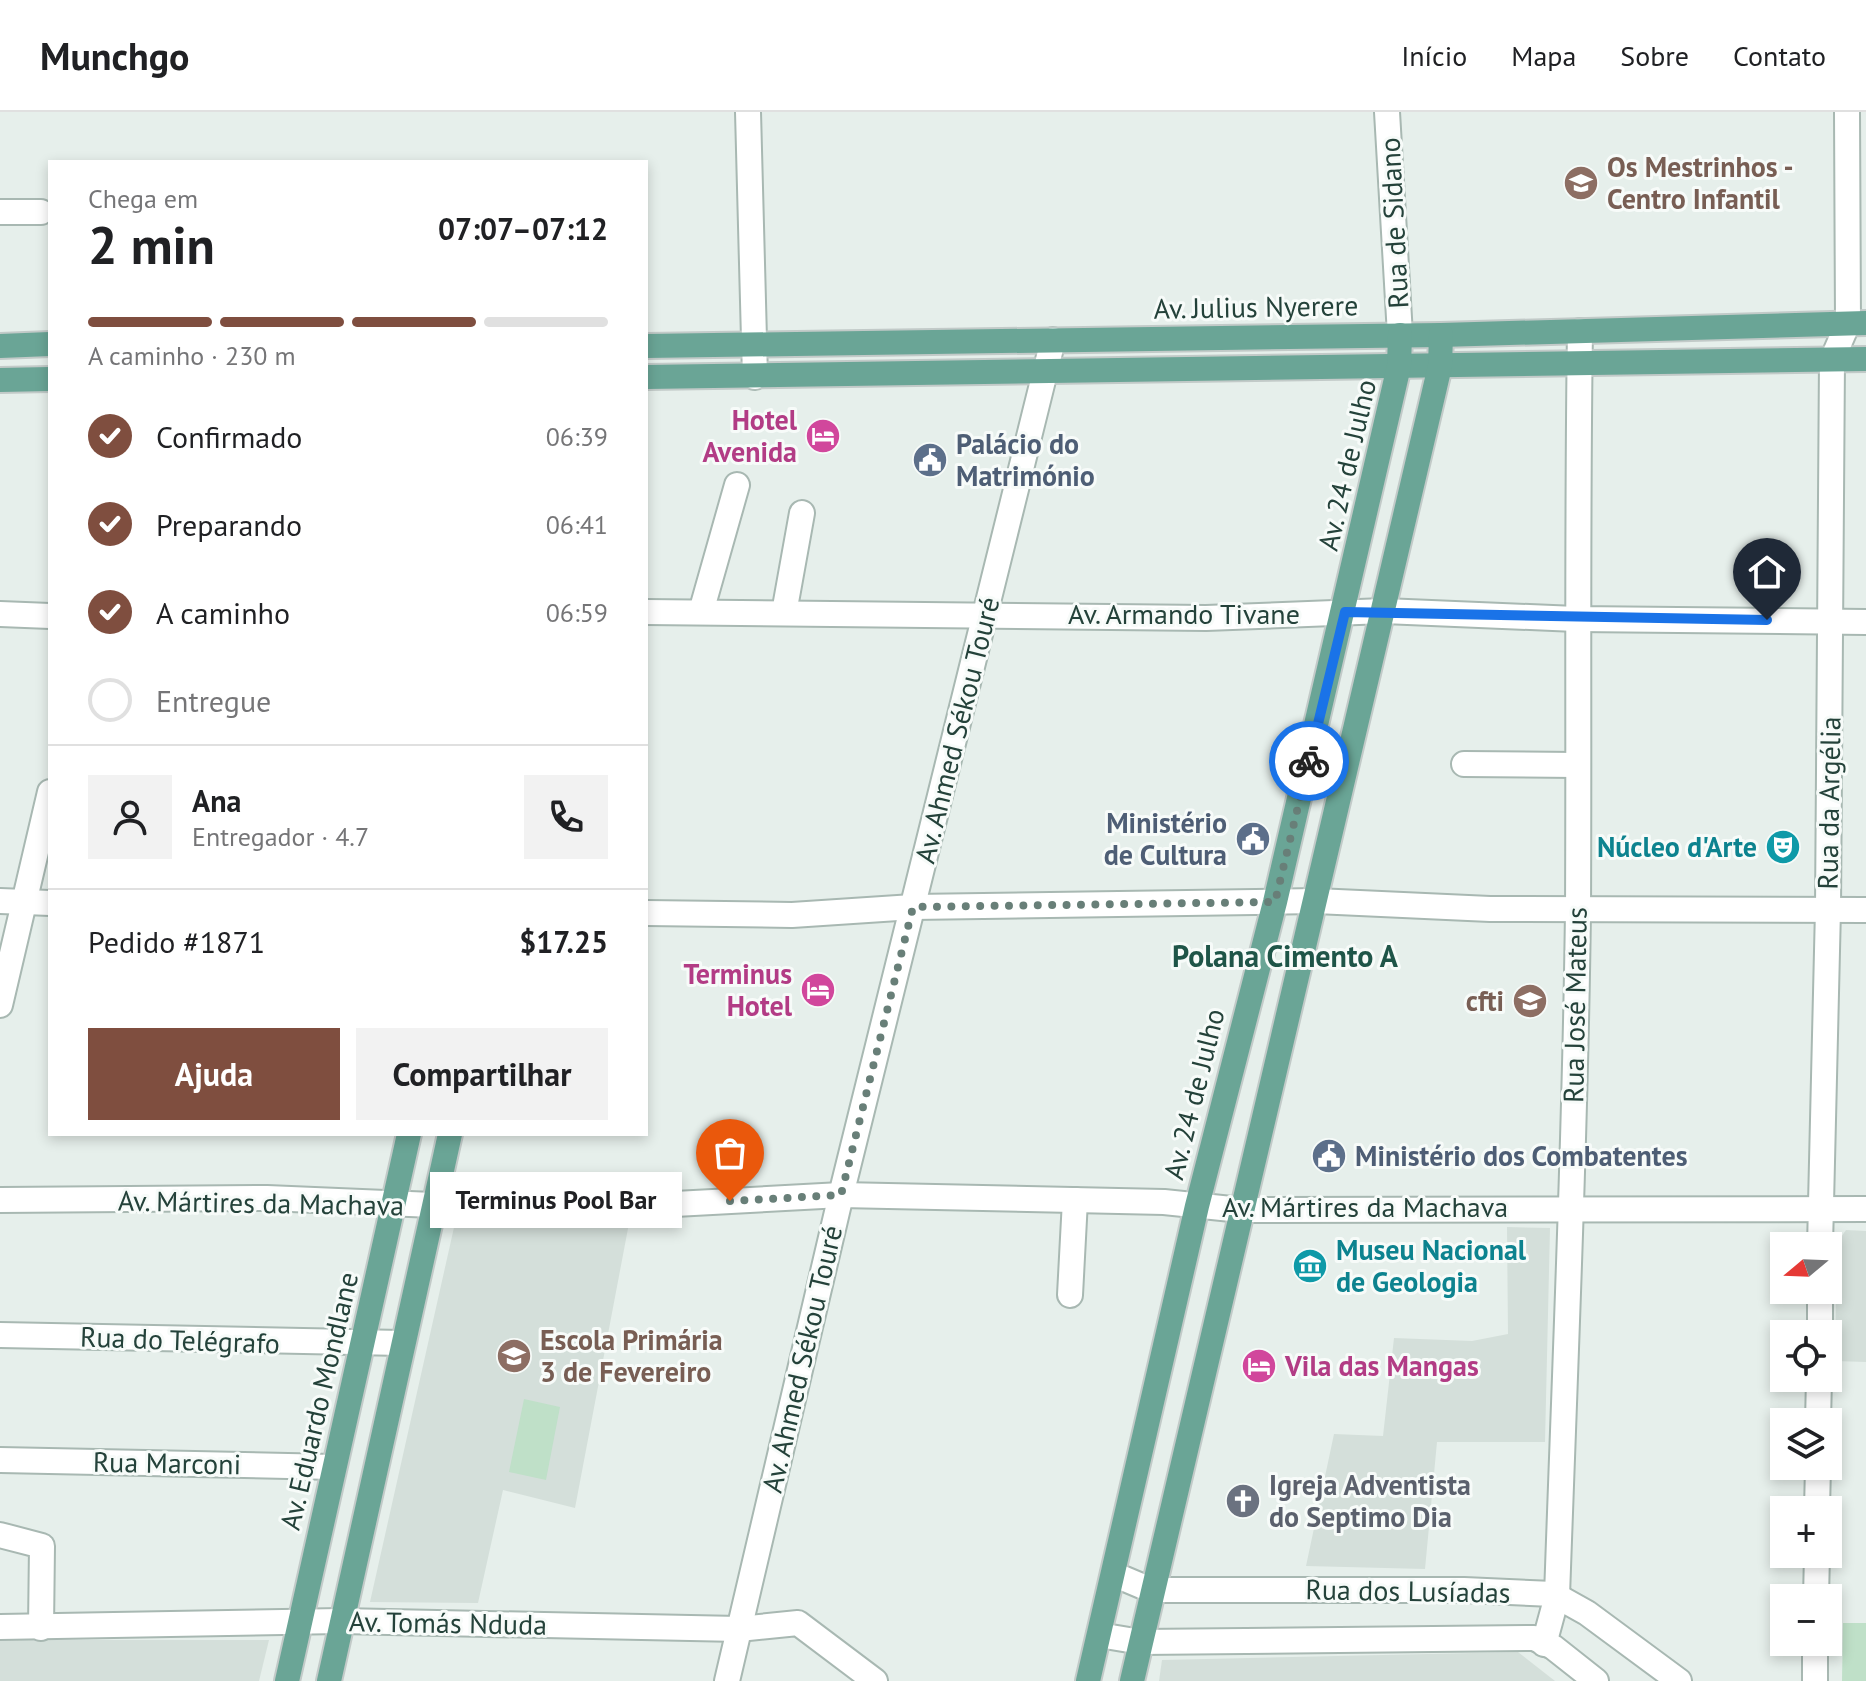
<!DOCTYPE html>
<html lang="pt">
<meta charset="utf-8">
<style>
body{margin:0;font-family:"PT Sans",sans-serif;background:#f2f2f2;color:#202124;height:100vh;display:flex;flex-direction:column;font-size:30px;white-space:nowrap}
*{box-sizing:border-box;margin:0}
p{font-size:26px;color:#757577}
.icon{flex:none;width:44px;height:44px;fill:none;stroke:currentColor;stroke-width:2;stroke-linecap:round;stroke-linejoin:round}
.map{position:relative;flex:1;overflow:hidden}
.side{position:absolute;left:48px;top:48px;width:600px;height:976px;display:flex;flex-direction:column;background:#fff;border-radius:0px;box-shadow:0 4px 12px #0003}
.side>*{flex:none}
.needle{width:52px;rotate:251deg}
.fabs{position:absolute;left:1770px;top:1120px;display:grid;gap:16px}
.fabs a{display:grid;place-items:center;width:72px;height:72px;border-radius:0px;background:#fff;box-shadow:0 4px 12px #0003;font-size:40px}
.pin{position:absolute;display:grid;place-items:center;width:68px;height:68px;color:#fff;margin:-82px -34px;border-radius:50% 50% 50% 0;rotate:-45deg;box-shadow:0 0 8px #0007}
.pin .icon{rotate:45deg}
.courier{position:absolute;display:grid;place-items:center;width:80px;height:80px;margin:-40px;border:6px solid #1a73e8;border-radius:50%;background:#fff;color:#222;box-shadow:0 2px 10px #0007}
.bubble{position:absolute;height:56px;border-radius:0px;background:#fff;box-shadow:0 4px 12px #0003;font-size:26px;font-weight:600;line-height:56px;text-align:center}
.headline em{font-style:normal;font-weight:600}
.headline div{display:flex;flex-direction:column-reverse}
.headline{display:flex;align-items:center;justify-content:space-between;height:136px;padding:0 40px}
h1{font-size:52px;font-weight:600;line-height:60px}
.bar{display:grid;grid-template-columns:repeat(4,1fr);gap:12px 8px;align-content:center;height:96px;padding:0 40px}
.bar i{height:10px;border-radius:6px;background:#e0e0e0}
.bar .current{background:#7f4e3f}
.bar p{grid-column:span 4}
.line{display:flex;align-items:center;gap:20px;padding:0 40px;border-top:2px solid #e0e0e0}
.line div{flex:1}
.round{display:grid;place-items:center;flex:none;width:84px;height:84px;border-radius:0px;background:#f2f2f2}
ol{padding:0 40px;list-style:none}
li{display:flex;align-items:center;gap:24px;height:88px}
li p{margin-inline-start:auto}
li .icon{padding:8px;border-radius:50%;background:#7f4e3f;color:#fff;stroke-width:4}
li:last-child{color:#757577}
li i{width:44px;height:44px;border:4px solid #e0e0e0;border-radius:50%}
.cta{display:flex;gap:16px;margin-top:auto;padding:16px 40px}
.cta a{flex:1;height:92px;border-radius:0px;background:#7f4e3f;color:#fff;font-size:32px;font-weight:600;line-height:92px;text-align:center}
.cta a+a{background:#f2f2f2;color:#202124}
header{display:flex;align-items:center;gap:48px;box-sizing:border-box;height:112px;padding:0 40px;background:#fff;border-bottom:2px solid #e0e0e0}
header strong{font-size:38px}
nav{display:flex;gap:44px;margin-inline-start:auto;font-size:28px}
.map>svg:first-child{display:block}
</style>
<header>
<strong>Munchgo</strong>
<nav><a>Início</a><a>Mapa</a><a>Sobre</a><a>Contato</a></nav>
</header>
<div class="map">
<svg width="1866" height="1569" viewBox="0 0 1866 1569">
<rect width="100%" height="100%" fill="#e6efeb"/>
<!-- built -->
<g fill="#d4dfda">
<polygon points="468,1102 630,1106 575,1396 503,1378 478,1491 370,1490 455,1111"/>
<polygon points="1507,1115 1550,1116 1545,1330 1437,1330 1425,1457 1306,1454 1334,1322 1383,1324 1394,1226 1472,1229 1508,1222"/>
<polygon points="1846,1118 1866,1119 1866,1250 1835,1249 1837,1131"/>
<polygon points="0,1528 269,1528 259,1569 0,1569"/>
<polygon points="1518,1540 1555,1569 1159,1569 1162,1548"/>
</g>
<!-- green -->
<g fill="#bfe0c8">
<polygon points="524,1287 560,1295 546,1368 509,1360"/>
<polygon points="1843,1511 1866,1511 1866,1569 1842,1569"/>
</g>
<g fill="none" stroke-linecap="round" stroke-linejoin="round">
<!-- minor casing -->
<g stroke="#a8b8b2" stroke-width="28">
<g id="minor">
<polyline points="748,0 755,265"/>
<polyline points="1387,0 1400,223"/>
<polyline points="0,100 41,100"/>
<polyline points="646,500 1206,506 1384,499 1576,507 1866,510"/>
<polyline points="701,500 737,373"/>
<polyline points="784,501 802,401"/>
<polyline points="0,502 50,504"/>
<polyline points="1464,652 1577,653"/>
<polyline points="0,789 50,791"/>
<polyline points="646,801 792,803 913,795 1316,789 1490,797 1866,798"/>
<polyline points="0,893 50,680"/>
<polyline points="0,1088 267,1086 433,1093 675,1092 841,1083 1164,1090 1241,1098 1866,1097"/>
<polyline points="1820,1134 1828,797 1832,248 1848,211 1847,0"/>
<polyline points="1070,1183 1075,1088"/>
<polyline points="1820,1222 1820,1178"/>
<polyline points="0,1223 402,1231"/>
<polyline points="1818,1310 1819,1266"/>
<polyline points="0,1348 334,1355"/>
<polyline points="1817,1398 1818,1354"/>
<polyline points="0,1423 42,1434 41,1516"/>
<polyline points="1113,1462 1151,1478 1464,1478 1553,1482 1587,1501 1679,1569"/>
<polyline points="1816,1486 1817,1442"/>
<polyline points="0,1515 340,1509 739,1517 798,1511 875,1569"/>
<polyline points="1099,1523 1141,1530 1534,1526 1553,1535 1596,1569"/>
<path d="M1544 1532 1557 1484C1565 1256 1575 1027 1578 798 1579 605 1577 412 1580 219"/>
<polyline points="727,1569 841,1083 1053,228"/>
<polyline points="1815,1569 1815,1530"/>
</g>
</g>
<!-- major casing -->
<g stroke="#c2cac8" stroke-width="28">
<g id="major">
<polyline points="0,234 50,232"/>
<polyline points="646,234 1441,223 1866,211"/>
<polyline points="646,265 1866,247"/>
<polyline points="0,268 50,267"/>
<polyline points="287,1569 409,1022"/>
<polyline points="329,1569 450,1022"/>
<polyline points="1088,1569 1197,1094 1275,790 1399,254 1400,223"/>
<polyline points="1132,1569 1440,254 1441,223"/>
</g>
</g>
<!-- minor -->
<use href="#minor" stroke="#fff" stroke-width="24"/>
<!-- major -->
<use href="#major" stroke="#6aa596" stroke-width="24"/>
</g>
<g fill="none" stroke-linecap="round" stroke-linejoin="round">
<!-- done -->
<polyline stroke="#687f78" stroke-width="8" stroke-dasharray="0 14.4" points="730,1089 841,1083 913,795 1275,790 1309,649"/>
<!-- route -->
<polyline stroke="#1a73e8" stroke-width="10" points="1309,649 1345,500 1767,508"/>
</g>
<!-- icons -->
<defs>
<g id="school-disc" transform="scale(1.8)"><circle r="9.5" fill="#8d6e63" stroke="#f7fbf9"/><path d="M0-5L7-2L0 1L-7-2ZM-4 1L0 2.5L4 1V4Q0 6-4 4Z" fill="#fff"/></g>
<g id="hotel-disc" transform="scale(1.8)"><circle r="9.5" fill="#d1479c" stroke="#f7fbf9"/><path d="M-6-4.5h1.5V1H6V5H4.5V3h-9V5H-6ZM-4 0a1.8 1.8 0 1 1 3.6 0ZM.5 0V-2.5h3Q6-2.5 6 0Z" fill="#fff"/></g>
<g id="civic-disc" transform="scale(1.8)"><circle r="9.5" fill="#5c6f8a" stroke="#f7fbf9"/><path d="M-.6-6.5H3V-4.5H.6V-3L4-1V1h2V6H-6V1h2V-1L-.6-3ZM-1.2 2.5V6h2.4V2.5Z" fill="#fff"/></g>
<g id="theatre-disc" transform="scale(1.8)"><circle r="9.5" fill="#0f9aa8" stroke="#f7fbf9"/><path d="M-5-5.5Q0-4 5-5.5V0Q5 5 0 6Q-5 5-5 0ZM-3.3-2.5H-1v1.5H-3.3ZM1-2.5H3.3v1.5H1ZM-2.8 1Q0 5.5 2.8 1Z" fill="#fff"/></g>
<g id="museum-disc" transform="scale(1.8)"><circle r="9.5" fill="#0f9aa8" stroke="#f7fbf9"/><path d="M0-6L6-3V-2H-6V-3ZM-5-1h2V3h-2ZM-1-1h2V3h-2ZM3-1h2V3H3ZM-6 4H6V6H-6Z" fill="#fff"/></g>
<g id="church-disc" transform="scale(1.8)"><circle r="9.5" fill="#6b7280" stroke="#f7fbf9"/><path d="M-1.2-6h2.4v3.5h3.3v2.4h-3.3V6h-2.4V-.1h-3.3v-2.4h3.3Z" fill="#fff"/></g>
</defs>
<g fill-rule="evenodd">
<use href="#school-disc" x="1581" y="71"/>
<use href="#hotel-disc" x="823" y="324"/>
<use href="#civic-disc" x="930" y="348"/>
<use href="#civic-disc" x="1253" y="727"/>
<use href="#theatre-disc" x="1783" y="735"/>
<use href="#hotel-disc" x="818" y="878"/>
<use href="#school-disc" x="1530" y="889"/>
<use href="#civic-disc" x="1329" y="1044"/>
<use href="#museum-disc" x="1310" y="1154"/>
<use href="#school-disc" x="514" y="1244"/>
<use href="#hotel-disc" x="1259" y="1254"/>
<use href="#church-disc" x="1243" y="1389"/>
</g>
<g text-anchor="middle" stroke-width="6" stroke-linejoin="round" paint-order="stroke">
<!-- education labels -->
<g font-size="28" font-weight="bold" fill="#785e54" stroke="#f7fbf9" text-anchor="start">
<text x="1607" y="65">Os Mestrinhos -<tspan x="1607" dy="32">Centro Infantil</tspan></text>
<text x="1504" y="899" text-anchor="end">cfti</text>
<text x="540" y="1238">Escola Primária<tspan x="540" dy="32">3 de Fevereiro</tspan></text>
</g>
<!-- street labels -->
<g font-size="28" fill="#24423a" stroke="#f7fbf9">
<text transform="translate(1394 111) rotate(-93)" y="10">Rua de Sidano</text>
<text transform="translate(1256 195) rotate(-1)" y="10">Av. Julius Nyerere</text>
<text transform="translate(1347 353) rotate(-77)" y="10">Av. 24 de Julho</text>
<text x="1184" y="512">Av. Armando Tivane</text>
<text transform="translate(957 618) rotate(-76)" y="10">Av. Ahmed Sékou Touré</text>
<text transform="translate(1829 691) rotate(-89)" y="10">Rua da Argélia</text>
<text transform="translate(1575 893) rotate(-89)" y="10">Rua José Mateus</text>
<text transform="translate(1194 982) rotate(-76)" y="10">Av. 24 de Julho</text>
<text transform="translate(261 1091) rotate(1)" y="10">Av. Mártires da Machava</text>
<text x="1365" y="1105">Av. Mártires da Machava</text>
<text transform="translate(180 1228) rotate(2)" y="10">Rua do Telégrafo</text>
<text transform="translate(802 1247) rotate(-77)" y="10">Av. Ahmed Sékou Touré</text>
<text transform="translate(319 1289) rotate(-77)" y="10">Av. Eduardo Mondlane</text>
<text transform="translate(167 1351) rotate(1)" y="10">Rua Marconi</text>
<text transform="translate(1408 1479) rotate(1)" y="10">Rua dos Lusíadas</text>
<text transform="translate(448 1511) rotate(1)" y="10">Av. Tomás Nduda</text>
</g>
<!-- hotel labels -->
<g font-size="28" font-weight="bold" fill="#b23c85" stroke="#f7fbf9" text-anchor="end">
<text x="797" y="318">Hotel<tspan x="797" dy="32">Avenida</tspan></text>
<text x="792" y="872">Terminus<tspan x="792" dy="32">Hotel</tspan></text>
<text x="1285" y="1264" text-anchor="start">Vila das Mangas</text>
</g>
<!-- service labels -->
<g font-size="28" font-weight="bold" fill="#4e5e75" stroke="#f7fbf9" text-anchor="start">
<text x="956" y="342">Palácio do<tspan x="956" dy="32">Matrimónio</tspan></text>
<text x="1227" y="721" text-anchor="end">Ministério<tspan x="1227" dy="32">de Cultura</tspan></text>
<text x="1355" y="1054">Ministério dos Combatentes</text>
</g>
<!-- culture labels -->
<g font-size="28" font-weight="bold" fill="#0d838f" stroke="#f7fbf9" text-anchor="end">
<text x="1757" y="745">Núcleo d'Arte</text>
<text x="1336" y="1148" text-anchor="start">Museu Nacional<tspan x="1336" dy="32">de Geologia</tspan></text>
</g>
<!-- worship labels -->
<g font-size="28" font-weight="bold" fill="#5b616d" stroke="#f7fbf9" text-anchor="start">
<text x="1269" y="1383">Igreja Adventista<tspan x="1269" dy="32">do Septimo Dia</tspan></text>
</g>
<!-- neighbourhood labels -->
<g font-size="30" font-weight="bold" fill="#1f5548" stroke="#f7fbf9">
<text x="1285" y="855">Polana Cimento A</text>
</g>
</g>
</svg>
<div class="fabs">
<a><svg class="needle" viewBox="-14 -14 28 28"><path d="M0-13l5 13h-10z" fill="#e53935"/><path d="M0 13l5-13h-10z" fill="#757577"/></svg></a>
<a><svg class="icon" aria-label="locate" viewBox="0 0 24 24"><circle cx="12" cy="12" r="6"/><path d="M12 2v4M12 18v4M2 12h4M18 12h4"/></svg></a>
<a><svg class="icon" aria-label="layers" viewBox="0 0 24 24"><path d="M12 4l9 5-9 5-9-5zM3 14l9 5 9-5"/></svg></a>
<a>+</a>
<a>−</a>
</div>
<div class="pin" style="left:730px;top:1089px;background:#ea580c"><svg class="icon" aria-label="bag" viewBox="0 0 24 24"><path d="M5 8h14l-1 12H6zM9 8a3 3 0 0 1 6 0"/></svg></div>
<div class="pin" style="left:1767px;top:508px;background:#1f2937"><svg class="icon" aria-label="home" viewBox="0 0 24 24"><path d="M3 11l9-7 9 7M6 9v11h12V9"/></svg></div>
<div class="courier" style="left:1309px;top:649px"><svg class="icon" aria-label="bike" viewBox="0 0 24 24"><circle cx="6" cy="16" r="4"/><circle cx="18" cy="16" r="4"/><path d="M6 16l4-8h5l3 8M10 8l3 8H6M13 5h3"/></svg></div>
<div class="bubble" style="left:430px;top:1060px;width:252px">Terminus Pool Bar</div>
<section class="side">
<div class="headline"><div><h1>2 min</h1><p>Chega em</p></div><em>07:07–07:12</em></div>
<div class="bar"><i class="current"></i><i class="current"></i><i class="current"></i><i></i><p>A caminho · 230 m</p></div>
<ol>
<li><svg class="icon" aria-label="check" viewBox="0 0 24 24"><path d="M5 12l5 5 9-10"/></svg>Confirmado<p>06:39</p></li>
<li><svg class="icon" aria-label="check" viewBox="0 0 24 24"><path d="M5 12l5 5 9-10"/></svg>Preparando<p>06:41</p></li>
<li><svg class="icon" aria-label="check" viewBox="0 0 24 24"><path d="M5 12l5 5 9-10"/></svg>A caminho<p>06:59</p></li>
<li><i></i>Entregue</li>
</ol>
<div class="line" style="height:144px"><a class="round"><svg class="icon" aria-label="person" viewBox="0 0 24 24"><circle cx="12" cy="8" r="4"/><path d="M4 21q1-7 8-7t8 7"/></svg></a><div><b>Ana</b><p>Entregador · 4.7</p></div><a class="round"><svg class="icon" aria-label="phone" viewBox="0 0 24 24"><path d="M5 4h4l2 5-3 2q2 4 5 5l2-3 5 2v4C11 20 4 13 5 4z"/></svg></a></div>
<div class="line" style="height:104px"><div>Pedido #1871</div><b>$17.25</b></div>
<div class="cta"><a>Ajuda</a><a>Compartilhar</a></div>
</section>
</div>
